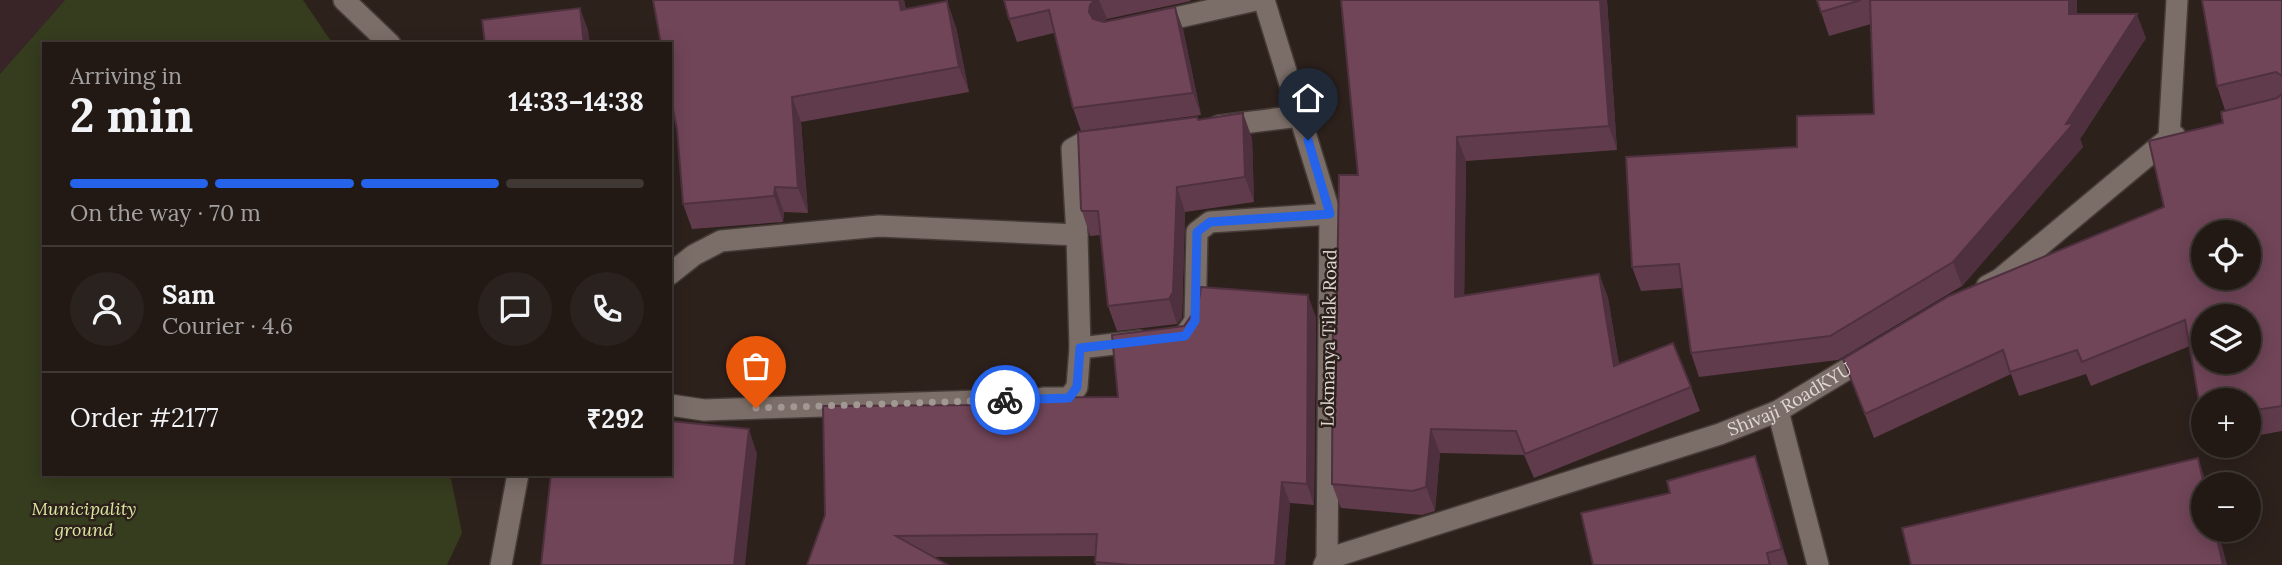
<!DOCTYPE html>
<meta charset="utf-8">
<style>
body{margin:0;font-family:Lora,serif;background:#2a221e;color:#f1f3f6;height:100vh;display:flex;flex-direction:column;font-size:26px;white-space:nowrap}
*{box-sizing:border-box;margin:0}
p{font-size:23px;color:#a2a0a0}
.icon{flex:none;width:38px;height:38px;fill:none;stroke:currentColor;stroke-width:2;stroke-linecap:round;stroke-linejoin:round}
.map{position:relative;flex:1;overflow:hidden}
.side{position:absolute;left:42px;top:42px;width:630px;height:434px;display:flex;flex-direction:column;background:#221915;border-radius:0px;box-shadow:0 4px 18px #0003,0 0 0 2px #3f3834}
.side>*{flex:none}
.fabs{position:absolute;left:2191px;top:220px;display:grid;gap:14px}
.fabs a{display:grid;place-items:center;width:70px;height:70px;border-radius:50%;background:#221915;box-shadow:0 4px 18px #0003,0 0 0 2px #3f3834;font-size:35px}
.pin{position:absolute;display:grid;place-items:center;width:60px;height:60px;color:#fff;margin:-72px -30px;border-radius:50% 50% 50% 0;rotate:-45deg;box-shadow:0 0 7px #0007}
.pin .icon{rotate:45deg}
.courier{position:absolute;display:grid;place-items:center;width:70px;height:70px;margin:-35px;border:5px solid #2563eb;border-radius:50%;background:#fff;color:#222;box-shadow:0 2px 9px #0007}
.summary em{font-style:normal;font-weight:700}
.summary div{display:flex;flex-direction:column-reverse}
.summary{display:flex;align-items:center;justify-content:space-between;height:119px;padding:0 28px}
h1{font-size:46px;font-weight:700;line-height:52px}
.bar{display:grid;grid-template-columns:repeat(4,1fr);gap:10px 7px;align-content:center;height:84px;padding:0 28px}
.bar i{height:9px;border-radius:5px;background:#3f3834}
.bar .current{background:#2563eb}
.bar p{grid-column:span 4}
.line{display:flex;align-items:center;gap:18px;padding:0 28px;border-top:2px solid #3f3834}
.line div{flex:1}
.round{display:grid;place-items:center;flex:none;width:74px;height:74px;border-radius:37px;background:#2a221e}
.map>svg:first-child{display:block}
</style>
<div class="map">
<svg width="2282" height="565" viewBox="0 0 2282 565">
<rect width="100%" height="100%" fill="#2d211c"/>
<!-- commercial -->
<polygon fill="#392527" points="0,0 65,0 0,74"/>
<!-- green -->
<polygon fill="#363c1e" points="65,0 303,0 333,44 44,44 44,474 450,474 462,533 447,565 0,565 0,74"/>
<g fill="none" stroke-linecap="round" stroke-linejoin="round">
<!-- minor casing -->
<g stroke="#463c37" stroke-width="24">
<g id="minor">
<polyline points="344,0 390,44"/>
<polyline points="1153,23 1256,0"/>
<polyline points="1219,126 1300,116"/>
<polyline points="2169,138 2177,0"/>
<polyline points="1077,235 1080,348"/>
<polyline points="670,274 694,255 721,241 879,226 1077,235 1072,149 1081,144 1107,140"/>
<polyline points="1185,335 1195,321 1197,232 1210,222 1330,214"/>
<polyline points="1043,398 1069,398 1077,387 1080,348 1140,341"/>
<polyline points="670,405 704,410 1011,400"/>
<polyline points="501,565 518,474"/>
</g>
</g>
<!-- tertiary casing -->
<g stroke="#463c37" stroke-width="24">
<g id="tertiary">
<polyline points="1264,0 1330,214 1327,559"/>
<polyline points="1987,286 2000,279 2169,138 2175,136"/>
<polyline points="1778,411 1818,565"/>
<path id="s1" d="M1324 565 1327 559 1720 434 1778 411 1869 356"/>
</g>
</g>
<!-- minor -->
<use href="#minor" stroke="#7b6d67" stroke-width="21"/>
<!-- tertiary -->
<use href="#tertiary" stroke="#7b6d67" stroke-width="21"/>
</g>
<!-- wall -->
<g fill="#603b4c">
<polygon points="653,0 904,0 906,9 956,27 969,92 801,122 808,213 784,212 783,222 692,229 683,204 677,130"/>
<polygon points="1004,0 1190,0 1191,1 1107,19 1103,22 1183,29 1201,115 1081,131 1073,108 1054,33 1017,42 1009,19"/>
<polygon points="1341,0 1607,0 1617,150 1466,161 1464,296 1599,274 1608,298 1619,364 1691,387 1700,411 1534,478 1524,455 1440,453 1435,511 1422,515 1341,508 1332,484 1337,295 1358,175"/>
<polygon points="1817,0 2077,0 2077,14 2146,38 2080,139 2083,147 1962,286 1838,360 1699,377 1691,353 1682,288 1641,291 1632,267 1797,147 1874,114 1871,24 1829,36"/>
<polygon points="2282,0 2282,431 2249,437 2249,401 2203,401 2203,421 2190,346 2091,386 2086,374 2019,396 2011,374 1874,438 1843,359 2164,207 2223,123 2260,102 2225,110 2217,86"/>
<polygon points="1199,120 1252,138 1254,202 1185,212 1182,317 1177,324 1117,331 1108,306 1101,235 1090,236 1082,211"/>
<polygon points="1316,317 1314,505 1290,503 1285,565 1096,565 1095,562 1096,556 934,557 807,565 983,405 1118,397 1184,326"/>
<polygon points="1755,456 1762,476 1788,565 1593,565 1670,493"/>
</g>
<!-- shaded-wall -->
<g fill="#4e303e">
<polygon points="899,0 904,0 910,36 901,10"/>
<polygon points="1095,0 1099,0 1107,19 1098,27 1089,12 1090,5"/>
<polygon points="1600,0 1607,0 1617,150 1609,126"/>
<polygon points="2069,0 2077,0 2077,38 2069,14"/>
<polygon points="947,1 956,27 969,92 959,67"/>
<polygon points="1175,7 1183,29 1201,115 1193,93"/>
<polygon points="580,8 588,30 590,44 584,44"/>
<polygon points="2137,14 2146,38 2080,139 2083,147 1962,286 1953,262"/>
<polygon points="792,97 801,122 808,213 798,188"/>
<polygon points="1243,113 1252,138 1254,202 1245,177"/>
<polygon points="1457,137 1466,161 1464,321 1455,297"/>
<polygon points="775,187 784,212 783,222 774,196"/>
<polygon points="1177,187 1185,212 1182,317 1177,324 1169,299"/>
<polygon points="1599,274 1608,298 1623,390 1614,366"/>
<polygon points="1308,295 1316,317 1314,505 1307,484"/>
<polygon points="749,429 757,454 745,565 734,565"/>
<polygon points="1431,429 1440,453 1435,511 1426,487"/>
<polygon points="1755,456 1762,476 1788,565 1782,549"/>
<polygon points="2198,458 2207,485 2204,485"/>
<polygon points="1282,482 1290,503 1285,565 1275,565"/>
<polygon points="2215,530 2218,530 2227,565 2223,565"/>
</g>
<!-- building -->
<g fill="#704558" stroke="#4e303e" stroke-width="2" fill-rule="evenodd">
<polygon points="653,0 899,0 901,10 947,1 959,67 792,97 798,188 775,187 774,196 683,204 677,130 670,94 670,44 661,44"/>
<polygon points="1004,0 1095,0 1090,5 1089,12 1093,19 1104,22 1175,7 1193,93 1073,108 1049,10 1009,19"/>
<polygon points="1341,0 1600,0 1609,126 1457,137 1455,297 1599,274 1614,366 1673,343 1691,387 1525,454 1516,431 1431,429 1426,487 1413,491 1332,484 1333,295 1337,295 1339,175 1358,175"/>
<polygon points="1817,0 1861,0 1821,12"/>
<polygon points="1870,0 2069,0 2069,14 2137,14 2066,124 2074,123 1953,262 1830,336 1691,353 1679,264 1632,267 1626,157 1797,147 1797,116 1874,114"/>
<polygon points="2202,0 2282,0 2282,76 2276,72 2217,86"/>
<polygon points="580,8 584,44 485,44 482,20"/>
<path d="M2282 94V406L2249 411V401H2203L2202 419 2185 320 2082 362 2077 350 2010 372 2003 350 1865 414 1843 359 1949 296 2164 207 2149 141 2223 123 2221 112 2277 98ZM2203 233H2249V278H2203ZM2203 317H2249V362H2203Z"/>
<polygon points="1243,113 1245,177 1177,187 1173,292 1169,299 1108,306 1098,211 1082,211 1081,209 1078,132 1197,117 1198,120"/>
<polygon points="1201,287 1308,295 1307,484 1282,482 1275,565 1131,565 1095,562 1097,534 896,536 948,565 807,565 825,515 823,406 983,405 983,398 1118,397 1112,335 1184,326 1198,306"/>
<polygon points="670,421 749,429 734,565 541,565 551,474 670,474"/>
<polygon points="1755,456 1782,549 1767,553 1770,565 1593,565 1581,513 1670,493 1667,481"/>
<polygon points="2198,458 2204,485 2203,485 2203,530 2215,530 2223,565 1911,565 1902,528"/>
</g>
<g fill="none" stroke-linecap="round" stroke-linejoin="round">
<!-- done -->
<polyline stroke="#a19894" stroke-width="7" stroke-dasharray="0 12.6" points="756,408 1005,400"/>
<!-- route -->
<polyline stroke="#2563eb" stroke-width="9" points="1005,400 1069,398 1077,387 1080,348 1185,336 1195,321 1197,232 1210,222 1330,214 1308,140"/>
</g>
<g text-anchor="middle" stroke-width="5" stroke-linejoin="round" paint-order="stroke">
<!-- street labels -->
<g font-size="18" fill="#e0d8d4" stroke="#2d211c">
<text transform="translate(1329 338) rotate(-89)" y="6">Lokmanya Tilak Road</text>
<text dy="6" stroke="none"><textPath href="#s1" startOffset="497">Shivaji RoadKYU</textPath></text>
</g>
<!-- park labels -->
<g font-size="18" font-style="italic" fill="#dae89f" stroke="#2d211c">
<text x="84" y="515">Municipality<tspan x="84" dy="21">ground</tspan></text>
</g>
</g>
</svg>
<div class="fabs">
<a><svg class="icon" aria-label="locate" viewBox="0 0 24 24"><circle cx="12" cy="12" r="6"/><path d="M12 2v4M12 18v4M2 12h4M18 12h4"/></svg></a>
<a><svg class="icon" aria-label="layers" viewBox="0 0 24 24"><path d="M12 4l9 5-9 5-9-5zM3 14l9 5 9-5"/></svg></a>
<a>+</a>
<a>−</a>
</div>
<div class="pin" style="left:756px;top:408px;background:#ea580c"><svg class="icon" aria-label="bag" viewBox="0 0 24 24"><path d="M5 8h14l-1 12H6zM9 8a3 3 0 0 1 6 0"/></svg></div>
<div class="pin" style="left:1308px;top:140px;background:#1f2937"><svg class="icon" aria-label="home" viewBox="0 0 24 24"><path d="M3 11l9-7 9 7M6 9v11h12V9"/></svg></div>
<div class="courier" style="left:1005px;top:400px"><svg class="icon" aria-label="bike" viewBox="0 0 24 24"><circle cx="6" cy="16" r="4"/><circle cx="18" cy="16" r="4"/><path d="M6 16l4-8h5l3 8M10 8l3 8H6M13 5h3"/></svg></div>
<section class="side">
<div class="summary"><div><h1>2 min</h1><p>Arriving in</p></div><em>14:33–14:38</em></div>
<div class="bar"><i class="current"></i><i class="current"></i><i class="current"></i><i></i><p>On the way · 70 m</p></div>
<div class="line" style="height:126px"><a class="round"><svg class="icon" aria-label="person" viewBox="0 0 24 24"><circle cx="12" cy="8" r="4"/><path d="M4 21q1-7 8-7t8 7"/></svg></a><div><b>Sam</b><p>Courier · 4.6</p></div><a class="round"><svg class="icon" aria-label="chat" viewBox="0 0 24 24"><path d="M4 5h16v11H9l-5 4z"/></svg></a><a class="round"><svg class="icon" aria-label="phone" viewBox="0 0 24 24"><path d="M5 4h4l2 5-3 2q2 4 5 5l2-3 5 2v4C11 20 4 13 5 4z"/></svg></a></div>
<div class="line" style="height:91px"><div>Order #2177</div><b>₹292</b></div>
</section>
</div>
